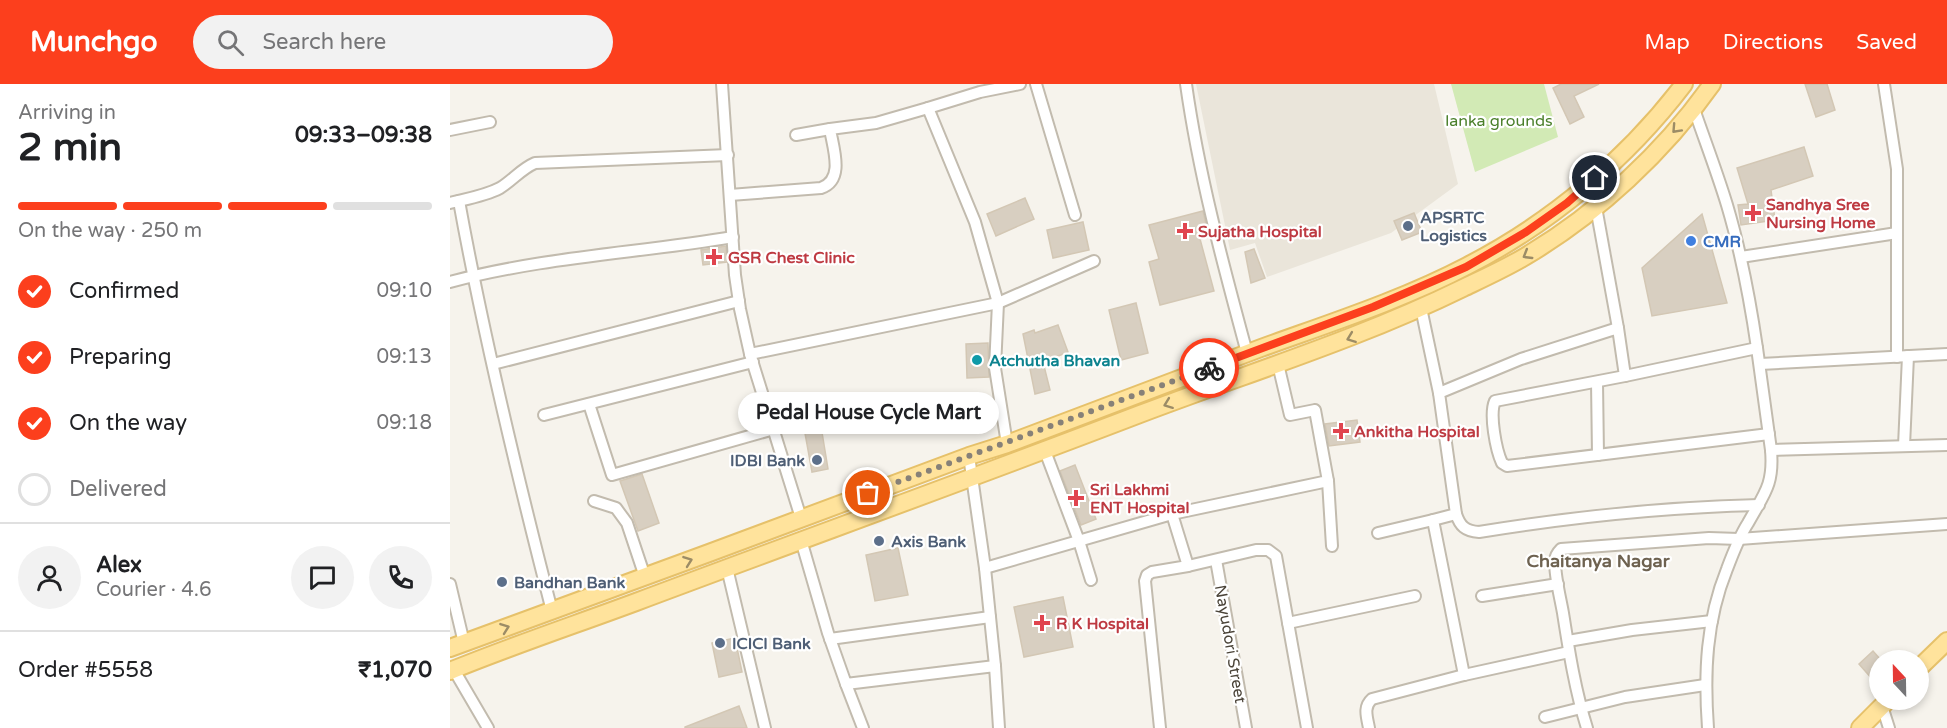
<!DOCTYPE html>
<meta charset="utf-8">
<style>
body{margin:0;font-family:"Varela Round",sans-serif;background:#f2f2f2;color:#202124;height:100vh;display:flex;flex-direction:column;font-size:22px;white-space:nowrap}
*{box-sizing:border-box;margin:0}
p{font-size:20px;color:#757577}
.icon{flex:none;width:33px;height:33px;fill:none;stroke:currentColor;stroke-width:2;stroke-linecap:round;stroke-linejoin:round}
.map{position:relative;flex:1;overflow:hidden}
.details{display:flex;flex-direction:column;background:#fff;width:450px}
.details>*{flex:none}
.needle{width:39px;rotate:338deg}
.fabs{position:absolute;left:1419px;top:566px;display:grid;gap:12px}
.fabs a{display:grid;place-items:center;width:60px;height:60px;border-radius:50%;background:#fff;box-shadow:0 3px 9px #0003;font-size:30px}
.pin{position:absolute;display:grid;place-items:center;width:51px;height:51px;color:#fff;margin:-26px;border:3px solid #fff;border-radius:50%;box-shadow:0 2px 6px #0007}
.courier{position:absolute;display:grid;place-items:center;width:60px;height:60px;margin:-30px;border:4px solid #fc3f1d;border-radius:50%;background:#fff;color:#222;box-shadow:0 2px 8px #0007}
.bubble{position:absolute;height:42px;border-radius:21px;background:#fff;box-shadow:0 3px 9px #0003;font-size:20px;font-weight:700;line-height:42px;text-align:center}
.head em{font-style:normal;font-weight:700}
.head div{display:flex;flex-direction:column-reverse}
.head{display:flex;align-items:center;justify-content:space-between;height:102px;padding:0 18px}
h1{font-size:39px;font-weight:700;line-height:45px}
.bar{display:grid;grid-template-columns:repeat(4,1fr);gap:9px 6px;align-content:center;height:72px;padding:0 18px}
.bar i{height:8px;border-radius:4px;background:#e0e0e0}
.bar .active{background:#fc3f1d}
.bar p{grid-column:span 4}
.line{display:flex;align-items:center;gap:15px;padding:0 18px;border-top:2px solid #e0e0e0}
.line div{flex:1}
.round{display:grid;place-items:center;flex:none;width:63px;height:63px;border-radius:32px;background:#f2f2f2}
ol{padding:0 18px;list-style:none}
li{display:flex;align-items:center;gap:18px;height:66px}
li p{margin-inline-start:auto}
li .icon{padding:6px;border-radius:50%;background:#fc3f1d;color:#fff;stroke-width:4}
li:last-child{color:#757577}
li i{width:33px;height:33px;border:3px solid #e0e0e0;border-radius:50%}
header{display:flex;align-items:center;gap:36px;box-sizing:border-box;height:84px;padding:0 30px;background:#fc3f1d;color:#fff}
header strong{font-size:28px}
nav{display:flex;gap:33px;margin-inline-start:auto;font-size:21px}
.search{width:420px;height:54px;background:#f2f2f2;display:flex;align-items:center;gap:15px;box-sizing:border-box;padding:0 21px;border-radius:33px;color:#757577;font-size:22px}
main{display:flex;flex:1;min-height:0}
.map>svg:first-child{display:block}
</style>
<header>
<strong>Munchgo</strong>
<div class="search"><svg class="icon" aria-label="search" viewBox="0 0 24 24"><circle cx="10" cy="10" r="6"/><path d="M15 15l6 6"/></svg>Search here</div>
<nav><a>Map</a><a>Directions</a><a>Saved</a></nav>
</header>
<main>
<section class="details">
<div class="head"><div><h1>2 min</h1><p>Arriving in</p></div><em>09:33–09:38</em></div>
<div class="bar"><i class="active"></i><i class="active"></i><i class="active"></i><i></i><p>On the way · 250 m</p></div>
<ol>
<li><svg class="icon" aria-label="check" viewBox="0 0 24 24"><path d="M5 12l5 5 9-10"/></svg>Confirmed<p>09:10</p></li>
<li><svg class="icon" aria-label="check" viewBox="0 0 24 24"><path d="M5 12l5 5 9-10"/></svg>Preparing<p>09:13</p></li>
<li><svg class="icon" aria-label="check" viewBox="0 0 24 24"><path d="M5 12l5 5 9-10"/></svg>On the way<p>09:18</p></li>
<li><i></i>Delivered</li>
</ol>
<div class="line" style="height:108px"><a class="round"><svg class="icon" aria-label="person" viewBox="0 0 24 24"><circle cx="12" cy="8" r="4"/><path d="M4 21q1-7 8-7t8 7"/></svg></a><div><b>Alex</b><p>Courier · 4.6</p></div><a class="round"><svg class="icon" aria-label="chat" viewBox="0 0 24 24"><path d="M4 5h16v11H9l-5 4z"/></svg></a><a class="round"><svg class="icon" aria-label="phone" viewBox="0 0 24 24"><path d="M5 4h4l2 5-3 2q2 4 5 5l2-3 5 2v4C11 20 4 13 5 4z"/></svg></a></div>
<div class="line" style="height:78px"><div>Order #5558</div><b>₹1,070</b></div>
</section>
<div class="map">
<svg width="1497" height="644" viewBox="0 0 1497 644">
<rect width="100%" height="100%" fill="#f6f3ec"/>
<!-- residential -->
<polygon fill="#eae5da" points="746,0 984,0 1008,100 941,149 817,193 805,159 780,166"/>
<!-- green -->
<polygon fill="#d2eab5" points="1001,0 1094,0 1108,53 1025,88"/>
<!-- building -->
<g fill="#d8cfc1" stroke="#d3c7b4" stroke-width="1.5">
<polygon points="1111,0 1149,0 1124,12 1134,33 1120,40 1103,4"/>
<polygon points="1355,0 1377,0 1385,26 1366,33"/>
<polygon points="1354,63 1363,92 1321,106 1325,136 1291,141 1288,121 1298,120 1287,84"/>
<polygon points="575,114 584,135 546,152 537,130"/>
<polygon points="753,127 759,153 750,155 764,207 710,221 699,178 709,175 699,141"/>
<polygon points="964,129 972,148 952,156 944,137"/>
<polygon points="1252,130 1277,219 1202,232 1192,184"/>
<polygon points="633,138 639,166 603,174 597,146"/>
<polygon points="276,162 277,178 253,181 251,166"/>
<polygon points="804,165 815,194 801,199 795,168"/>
<polygon points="686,219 698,269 671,276 659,226"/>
<polygon points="608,241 618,268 593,278 600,306 585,310 573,250 584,246 585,249"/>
<polygon points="538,259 539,293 517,294 516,260"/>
<polygon points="368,324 378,385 362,388 351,327"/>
<polygon points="907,336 910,358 879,362 875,340"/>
<polygon points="625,381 646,435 631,441 610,387"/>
<polygon points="192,390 209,439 188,447 170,397"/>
<polygon points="448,464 458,511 425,517 416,471"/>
<polygon points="613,513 623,563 574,573 564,523"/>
<polygon points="285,554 292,588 269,593 262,559"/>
<polygon points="1423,567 1430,575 1430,604 1409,580"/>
<polygon points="289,622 297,644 235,644 235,643"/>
</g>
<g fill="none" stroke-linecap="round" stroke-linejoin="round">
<!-- minor casing -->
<g stroke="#c2bbae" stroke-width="14">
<g id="minor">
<polyline points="272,0 285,191 290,225 300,270 351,434"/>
<polyline points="586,0 625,131"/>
<path d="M736 0C749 92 773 180 797 269"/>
<polyline points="1434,0 1447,85 1447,273"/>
<polyline points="0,46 40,38"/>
<polyline points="346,51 380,45"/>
<path d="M280 111 371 104C395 96 383 64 380 45L426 39 478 24"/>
<path d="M9 117C34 255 67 391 102 527"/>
<path d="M0 119C16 115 35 112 50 104 63 96 71 85 85 79L278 71"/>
<polyline points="1146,123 1168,244"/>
<polyline points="1291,173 1447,149"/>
<path d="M0 198C92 173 189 169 283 153"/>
<polyline points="971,224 989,309"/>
<polyline points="300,270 548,219 644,177"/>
<polyline points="43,280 289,217"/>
<polyline points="1310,280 1497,270"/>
<path d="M1175 292 1045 317C1039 330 1046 366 1052 379L1057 382 1319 350"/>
<polyline points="1147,298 1148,371"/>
<polyline points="139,320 162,391 324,345"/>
<polyline points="94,331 303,278"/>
<polyline points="557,360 545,284 548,219 525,138 478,24 530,8 570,0"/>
<polyline points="1454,362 1458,272"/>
<polyline points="1321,366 1497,361"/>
<polyline points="595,367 629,457 641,496"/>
<polyline points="519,372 535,484 545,582"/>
<polyline points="878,397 882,462"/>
<polyline points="144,417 166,424 177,439 195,493"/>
<path d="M1006 430C1010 442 1015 447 1029 448 1122 433 1215 423 1309 421"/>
<polyline points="928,449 983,436"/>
<polyline points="351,456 378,549 396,600 545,582 549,644"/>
<polyline points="766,476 796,644"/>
<polyline points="738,482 806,466 818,466 826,472 857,644"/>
<polyline points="277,484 315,644"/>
<polyline points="535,484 722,430"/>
<polyline points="0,500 14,559"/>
<polyline points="1032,512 1108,500"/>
<polyline points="838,539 965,512"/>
<polyline points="380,555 540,533"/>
<polyline points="1118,557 1182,546 1262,537"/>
<polyline points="4,586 38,644"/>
<polyline points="1014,591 1119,568"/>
<polyline points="396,600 413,644"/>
<polyline points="1432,622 1439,644"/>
<polyline points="1095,633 1175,613 1255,601"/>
<polyline points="710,644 695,497 697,491 702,488 738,482 722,430 878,397 865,326 840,331 828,280"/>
<path d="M919 644C917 633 913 623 922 615L1014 591 983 436 1006 430 989 309 1071 275 1168 244 1175 292 1307 264C1300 216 1291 168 1277 121 1267 88 1255 57 1244 25"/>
<path d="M1137 644C1125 606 1119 567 1113 529 1110 512 1105 494 1105 477 1105 472 1107 469 1111 465L1259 454 1289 455 1497 440"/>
<path d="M1258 644C1254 589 1256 537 1277 485 1283 469 1289 453 1298 439 1314 410 1324 401 1321 366L1307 264"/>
</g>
</g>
<!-- primary casing -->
<g stroke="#e6c16a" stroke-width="20">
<g id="primary">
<path d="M0 564 259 469 519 372 557 360C642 328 726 296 811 264 880 239 952 216 1017 182 1101 139 1177 75 1234 0"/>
<polyline points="1468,585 1497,557"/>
<path d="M0 587C61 562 124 541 186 518 354 455 523 394 690 330 798 289 909 255 1013 204 1034 194 1056 184 1076 172 1148 129 1214 68 1262 0"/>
<polyline points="1410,644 1439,615"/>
</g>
</g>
<!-- minor -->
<use href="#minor" stroke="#fff" stroke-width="10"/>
<!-- primary -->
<use href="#primary" stroke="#ffe39c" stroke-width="16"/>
</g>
<!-- one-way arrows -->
<defs><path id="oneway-chevron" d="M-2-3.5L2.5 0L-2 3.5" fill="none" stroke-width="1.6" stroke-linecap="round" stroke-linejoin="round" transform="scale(1.5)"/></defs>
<g stroke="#9c8c66">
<use href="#oneway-chevron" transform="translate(1226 45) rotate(133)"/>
<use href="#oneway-chevron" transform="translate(1077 171) rotate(149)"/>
<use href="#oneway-chevron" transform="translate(901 254) rotate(159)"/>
<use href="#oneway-chevron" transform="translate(718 320) rotate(159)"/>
<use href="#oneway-chevron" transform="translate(238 477) rotate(-20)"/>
<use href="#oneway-chevron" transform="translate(55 544) rotate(-20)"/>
</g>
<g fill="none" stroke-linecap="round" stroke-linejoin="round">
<!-- done -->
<polyline stroke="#878178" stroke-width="6" stroke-dasharray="0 10.8" points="418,409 759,284"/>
<!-- route -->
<polyline stroke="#fc3f1d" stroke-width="8" points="759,284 923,223 1016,183 1076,148 1117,119 1145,94"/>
</g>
<!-- markers -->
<g fill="#e0444e" stroke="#fff" stroke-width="2">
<path d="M1300 120h6v6h6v6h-6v6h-6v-6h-6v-6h6z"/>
<path d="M732 138h6v6h6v6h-6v6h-6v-6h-6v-6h6z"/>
<path d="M261 164h6v6h6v6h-6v6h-6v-6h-6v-6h6z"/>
<path d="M888 338h6v6h6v6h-6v6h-6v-6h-6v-6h6z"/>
<path d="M623 405h6v6h6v6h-6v6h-6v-6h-6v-6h6z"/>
<path d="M589 530h6v6h6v6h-6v6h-6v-6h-6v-6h6z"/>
</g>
<g fill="#5c6f8a" stroke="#fff" stroke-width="2">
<circle cx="958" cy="142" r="6"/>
<circle cx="367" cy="376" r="6"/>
<circle cx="429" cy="457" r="6"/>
<circle cx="52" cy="498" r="6"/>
<circle cx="270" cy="559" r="6"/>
</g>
<circle fill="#3f7fe0" stroke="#fff" stroke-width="2" cx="1241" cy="157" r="6"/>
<circle fill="#0f9aa8" stroke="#fff" stroke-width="2" cx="527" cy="276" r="6"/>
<g text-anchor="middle" stroke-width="4.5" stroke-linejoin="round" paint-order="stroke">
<!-- park labels -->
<g font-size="16" fill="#4a7f2a" stroke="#fff">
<text x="1049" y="42">lanka grounds</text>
</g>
<!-- health labels -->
<g font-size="16" font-weight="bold" fill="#be3a42" stroke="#fff" text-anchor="start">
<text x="1316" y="126">Sandhya Sree<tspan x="1316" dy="18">Nursing Home</tspan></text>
<text x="748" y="153">Sujatha Hospital</text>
<text x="278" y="179">GSR Chest Clinic</text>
<text x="904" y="353">Ankitha Hospital</text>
<text x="640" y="411">Sri Lakhmi<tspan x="640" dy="18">ENT Hospital</tspan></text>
<text x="606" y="545">R K Hospital</text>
</g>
<!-- service labels -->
<g font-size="16" font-weight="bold" fill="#4e5e75" stroke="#fff" text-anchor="start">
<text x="970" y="139">APSRTC<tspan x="970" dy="18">Logistics</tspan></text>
<text x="355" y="382" text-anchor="end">IDBI Bank</text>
<text x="441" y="463">Axis Bank</text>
<text x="64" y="504">Bandhan Bank</text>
<text x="282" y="565">ICICI Bank</text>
</g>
<!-- shop labels -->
<g font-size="16" font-weight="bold" fill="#366cbe" stroke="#fff" text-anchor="start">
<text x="1253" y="163">CMR</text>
</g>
<!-- culture labels -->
<g font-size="16" font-weight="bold" fill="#0d838f" stroke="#fff" text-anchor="start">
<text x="539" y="282">Atchutha Bhavan</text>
</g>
<!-- street labels -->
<g font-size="16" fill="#4b4439" stroke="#fff">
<text transform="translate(781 560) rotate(80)" y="6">Nayudori Street</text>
</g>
<!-- neighbourhood labels -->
<g font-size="18" font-weight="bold" fill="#6e6250" stroke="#fff">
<text x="1148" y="483">Chaitanya Nagar</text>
</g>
</g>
</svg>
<div class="fabs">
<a><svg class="needle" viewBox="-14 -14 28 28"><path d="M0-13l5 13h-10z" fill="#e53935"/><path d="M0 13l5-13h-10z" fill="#757577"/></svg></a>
</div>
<div class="pin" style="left:418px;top:409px;background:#ea580c"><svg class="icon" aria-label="bag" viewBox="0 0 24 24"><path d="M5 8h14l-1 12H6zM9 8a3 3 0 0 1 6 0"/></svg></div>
<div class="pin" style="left:1145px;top:94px;background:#1f2937"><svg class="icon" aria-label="home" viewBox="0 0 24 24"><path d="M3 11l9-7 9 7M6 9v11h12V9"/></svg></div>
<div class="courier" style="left:759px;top:284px"><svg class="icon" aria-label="bike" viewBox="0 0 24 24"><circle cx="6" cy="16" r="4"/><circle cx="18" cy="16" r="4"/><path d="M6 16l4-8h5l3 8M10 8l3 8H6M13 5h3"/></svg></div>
<div class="bubble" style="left:288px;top:308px;width:261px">Pedal House Cycle Mart</div>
</div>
</main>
